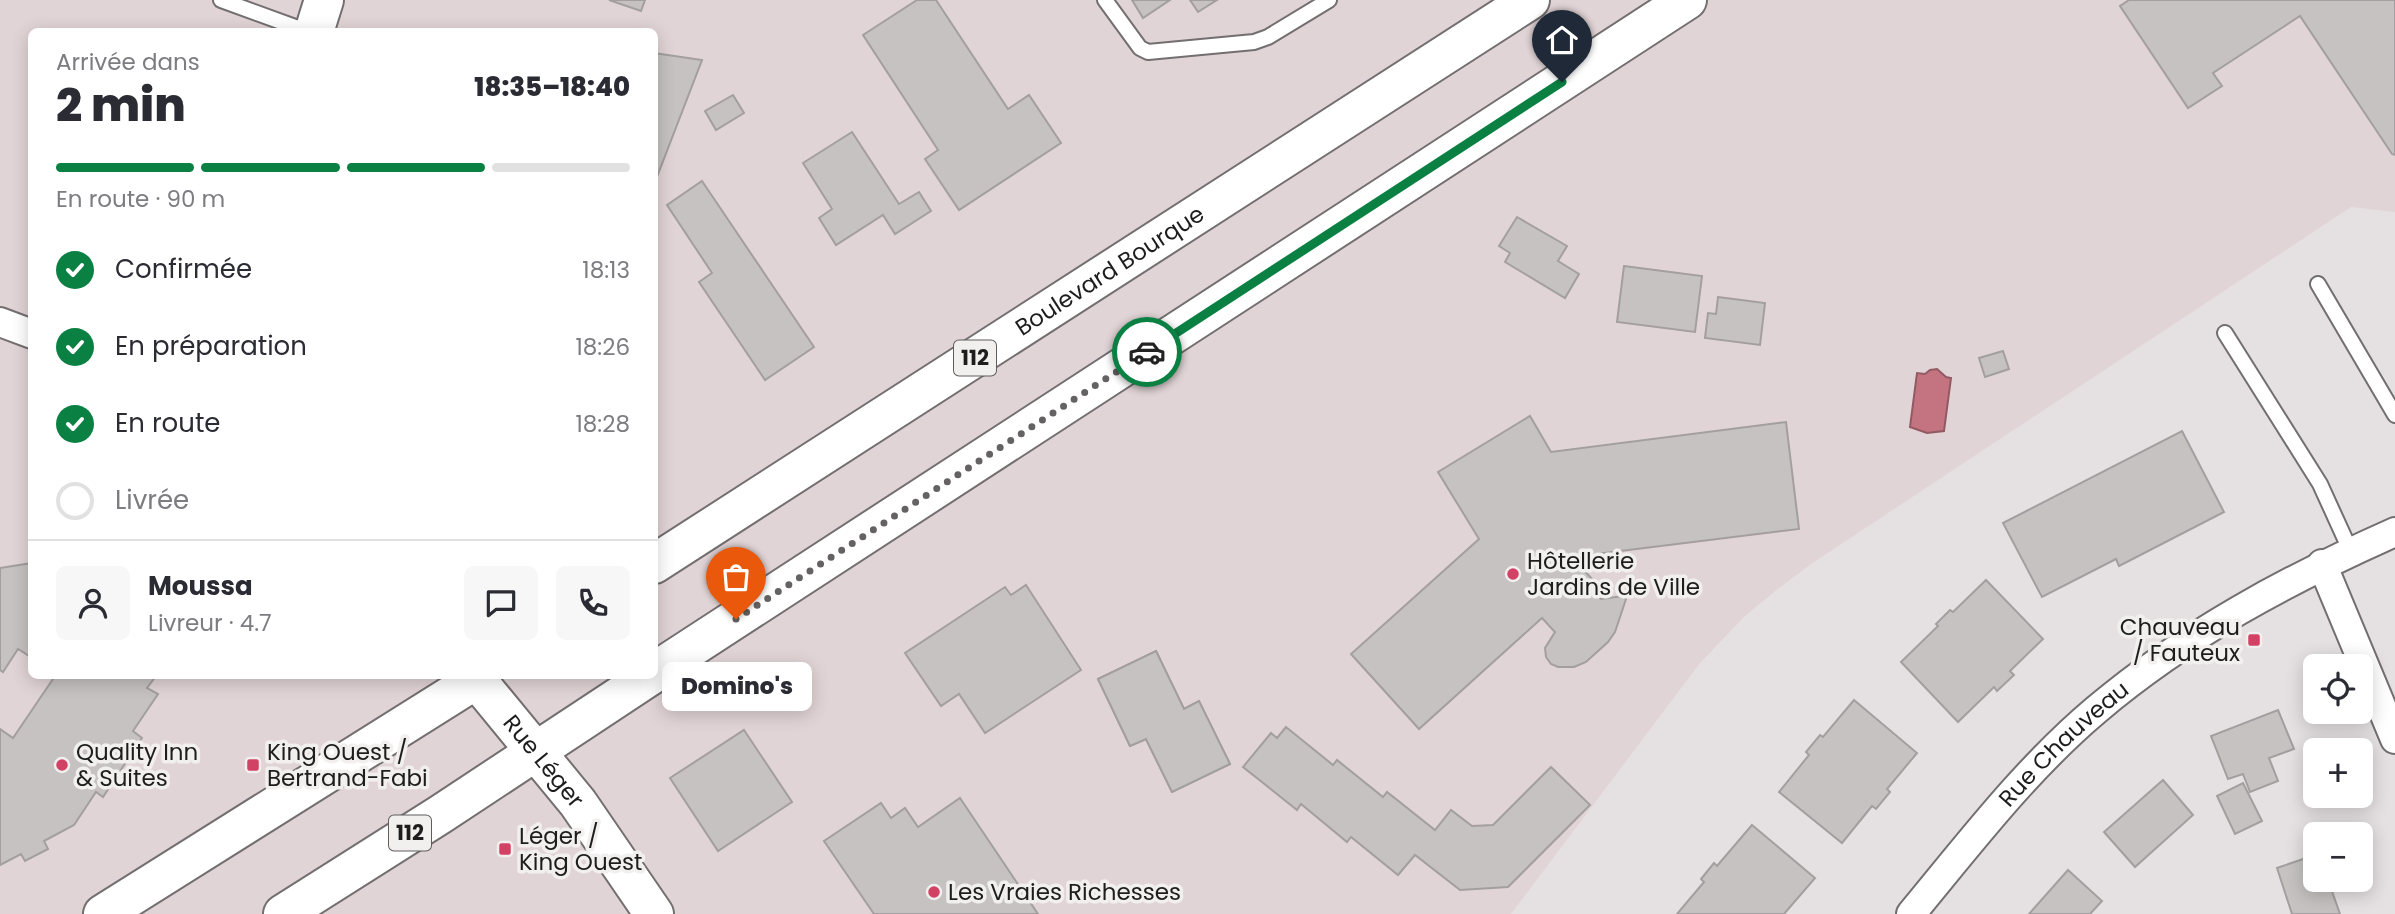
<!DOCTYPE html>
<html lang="fr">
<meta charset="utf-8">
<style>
body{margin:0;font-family:Poppins,sans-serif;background:#f7f7f7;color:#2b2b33;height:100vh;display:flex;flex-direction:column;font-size:26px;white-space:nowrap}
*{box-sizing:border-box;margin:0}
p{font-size:23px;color:#7c7c81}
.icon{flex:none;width:38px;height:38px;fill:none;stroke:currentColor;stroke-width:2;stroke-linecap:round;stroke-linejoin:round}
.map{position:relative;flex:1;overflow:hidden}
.panel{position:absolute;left:28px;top:28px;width:630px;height:651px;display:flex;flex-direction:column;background:#fff;border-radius:10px;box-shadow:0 4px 18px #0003}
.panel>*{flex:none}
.controls{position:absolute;left:2303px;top:654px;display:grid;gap:14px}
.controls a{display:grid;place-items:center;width:70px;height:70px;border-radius:10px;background:#fff;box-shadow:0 4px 18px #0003;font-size:35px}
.pin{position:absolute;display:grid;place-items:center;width:60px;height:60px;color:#fff;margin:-72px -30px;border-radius:50% 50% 50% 0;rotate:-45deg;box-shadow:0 0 7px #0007}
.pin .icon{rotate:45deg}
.courier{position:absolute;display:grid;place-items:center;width:70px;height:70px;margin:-35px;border:5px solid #0b8043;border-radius:50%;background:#fff;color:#222;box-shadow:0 2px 9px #0007}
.bubble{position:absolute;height:49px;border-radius:10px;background:#fff;box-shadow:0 4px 18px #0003;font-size:23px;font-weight:800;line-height:49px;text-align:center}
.headline em{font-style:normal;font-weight:800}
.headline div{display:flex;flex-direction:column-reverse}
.headline{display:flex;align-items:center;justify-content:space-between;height:119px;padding:0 28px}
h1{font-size:46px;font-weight:800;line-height:52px}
.bar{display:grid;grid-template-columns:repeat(4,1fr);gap:10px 7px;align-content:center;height:84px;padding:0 28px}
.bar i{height:9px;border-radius:5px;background:#e1e1e2}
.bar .selected{background:#0b8043}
.bar p{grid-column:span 4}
.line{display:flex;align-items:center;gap:18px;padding:0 28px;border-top:2px solid #e1e1e2}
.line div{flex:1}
.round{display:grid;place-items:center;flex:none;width:74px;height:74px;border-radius:10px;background:#f7f7f7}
ol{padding:0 28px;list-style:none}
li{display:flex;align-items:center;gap:21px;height:77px}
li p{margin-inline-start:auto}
li .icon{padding:7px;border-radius:50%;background:#0b8043;color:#fff;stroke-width:4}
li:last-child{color:#7c7c81}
li i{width:38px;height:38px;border:4px solid #e1e1e2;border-radius:50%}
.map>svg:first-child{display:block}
</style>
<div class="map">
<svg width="2395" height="914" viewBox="0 0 2395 914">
<rect width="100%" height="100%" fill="#e5e1e2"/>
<!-- built -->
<path fill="#e1d4d6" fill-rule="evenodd" d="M0 0H2395V212L2351 207 1814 562 1779 588 1745 616 1700 663 1511 914H0ZM32 32H654V676H32Z"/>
<!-- water -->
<polygon fill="#c37480" stroke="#925a62" stroke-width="2" points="1937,369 1946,377 1951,378 1944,431 1927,433 1910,427 1917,373 1925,374 1930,370"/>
<!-- building -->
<g fill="#c6c2c2" stroke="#a39fa0" stroke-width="2">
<polygon points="609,0 645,0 641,11"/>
<polygon points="917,0 936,0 1008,109 1029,95 1061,143 959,210 925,159 938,150 863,35"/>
<polygon points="1132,0 1170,0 1143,18"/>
<polygon points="1190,0 1217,0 1198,12"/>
<polygon points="2129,0 2395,0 2395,155 2392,154 2300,16 2213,73 2222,86 2188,108 2120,6"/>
<polygon points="654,53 702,60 655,182 654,182"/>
<polygon points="733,95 744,113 716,130 705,111"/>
<polygon points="852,132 899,204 919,192 931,211 895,234 883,215 836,245 819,218 832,209 803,163"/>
<polygon points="702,181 814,347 765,380 699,282 712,273 667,205"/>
<polygon points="1517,217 1567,246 1558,261 1579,274 1565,298 1505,262 1510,253 1499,246"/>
<polygon points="1624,266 1702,276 1695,332 1617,322"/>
<polygon points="1718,297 1765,303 1760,345 1705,338 1708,313 1716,314"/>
<polygon points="2003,351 2009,369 1985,377 1979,358"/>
<polygon points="1530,416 1551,452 1786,422 1799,529 1572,557 1602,590 1596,595 1601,599 1623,596 1626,599 1615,632 1608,642 1586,662 1574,667 1558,667 1551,664 1546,657 1545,648 1555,632 1542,618 1419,729 1351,654 1479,539 1438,472"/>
<polygon points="2182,431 2224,512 2119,566 2116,559 2042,597 2003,523"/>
<polygon points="32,563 32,658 18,649 3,672 0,670 0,568"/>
<polygon points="1986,580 2043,639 2010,671 2014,675 1997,691 1994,687 1958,722 1901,662 1938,626 1936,624 1950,610 1953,612"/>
<polygon points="1026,585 1081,670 985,733 959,694 941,706 905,653 1005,587 1011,595"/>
<polygon points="1156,651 1184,709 1199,701 1230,764 1172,792 1146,739 1130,746 1098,679"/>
<polygon points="1156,651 1184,709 1199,701 1230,764 1172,792 1146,739 1130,746 1098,679"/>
<polygon points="55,676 156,676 147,688 158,694 133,731 142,738 103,797 96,792 74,825 44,841 48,849 25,861 21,854 0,865 0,729 13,738"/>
<polygon points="1854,700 1917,753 1887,789 1890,792 1876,809 1872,806 1842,843 1779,792 1809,755 1806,752 1820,735 1823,737"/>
<polygon points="2278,710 2294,749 2269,758 2278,781 2250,792 2243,774 2228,779 2211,736"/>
<polygon points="1286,727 1333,765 1337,760 1383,797 1387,792 1435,830 1451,810 1472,826 1493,825 1551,767 1590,805 1508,887 1460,890 1415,855 1398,875 1351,837 1347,842 1301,804 1297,810 1243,767 1271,733 1277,738"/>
<polygon points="744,730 792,802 718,851 670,778"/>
<polygon points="2163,780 2193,815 2135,867 2104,832"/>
<polygon points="2243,783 2262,821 2235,834 2217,796"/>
<polygon points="960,798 1038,914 874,914 824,841 881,803 891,818 905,808 918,827"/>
<polygon points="1752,825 1815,878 1784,914 1677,914 1704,882 1701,879 1714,863 1717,866"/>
<polygon points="2315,855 2315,880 2328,880 2340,914 2292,914 2277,868"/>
<polygon points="2068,870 2102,901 2090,914 2029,914"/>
</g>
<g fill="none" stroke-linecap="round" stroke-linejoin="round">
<!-- lane casing -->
<g stroke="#736f70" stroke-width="18">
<g id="lane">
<polyline points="221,0 309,32"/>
<polyline points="1105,0 1140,48 1148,52 1254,42 1268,37 1329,0"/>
<polyline points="2318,284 2395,415"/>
<polyline points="2225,333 2320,484 2351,552"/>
</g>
</g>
<!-- street casing -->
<g stroke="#736f70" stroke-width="32">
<g id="street">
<polyline points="0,322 32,334"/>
<polyline points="2322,564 2395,739"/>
<path id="s1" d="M1911 914C1969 844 2026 769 2096 710 2186 634 2287 580 2395 532"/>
</g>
</g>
<!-- secondary casing -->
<g stroke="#736f70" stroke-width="42">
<g id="secondary">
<polyline points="314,32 324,0"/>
<path id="s2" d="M469 676 476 679 578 803 654 914"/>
</g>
</g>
<!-- primary casing -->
<g stroke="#736f70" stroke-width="42">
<g id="primary">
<path id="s3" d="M654 564 1530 0"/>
<polyline points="654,672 1687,0"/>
<polyline points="103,914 482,676"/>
<polyline points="283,914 441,814 650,676"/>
</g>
</g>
<!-- lane -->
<use href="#lane" stroke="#fff" stroke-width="14"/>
<!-- street -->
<use href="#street" stroke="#fff" stroke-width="28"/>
<!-- secondary -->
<use href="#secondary" stroke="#fff" stroke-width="38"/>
<!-- primary -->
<use href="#primary" stroke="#fff" stroke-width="38"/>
</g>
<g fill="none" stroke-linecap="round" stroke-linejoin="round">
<!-- done -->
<polyline stroke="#646262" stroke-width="7" stroke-dasharray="0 12.6" points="736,619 1147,352"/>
<!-- route -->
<polyline stroke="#0b8043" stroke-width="9" points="1147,352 1562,82"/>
</g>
<!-- markers -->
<g fill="#d24264" stroke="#f2efef" stroke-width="2.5">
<circle cx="1513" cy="574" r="7"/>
<rect x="2247" y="633" width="14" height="14" rx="3.5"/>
<circle cx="62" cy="765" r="7"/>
<rect x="246" y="758" width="14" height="14" rx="3.5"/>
<rect x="498" y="842" width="14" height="14" rx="3.5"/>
<circle cx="934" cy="892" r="7"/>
</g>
<g text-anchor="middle" stroke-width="7" stroke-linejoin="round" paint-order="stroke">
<!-- shield labels -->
<g fill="#f2efef" stroke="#5e5c5c" stroke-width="2">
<rect x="954" y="340.5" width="42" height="35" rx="5"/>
<rect x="389" y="815.5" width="42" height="35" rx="5"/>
</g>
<g font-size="21" font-weight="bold" fill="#1e1d1d">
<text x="975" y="365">112</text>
<text x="410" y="840">112</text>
</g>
<!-- street labels -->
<g font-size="23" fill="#1e1d1d" stroke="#f2efef">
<text dy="8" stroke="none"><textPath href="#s3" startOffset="542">Boulevard Bourque</textPath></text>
<text dy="8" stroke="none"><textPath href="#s1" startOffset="229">Rue Chauveau</textPath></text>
<text dy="8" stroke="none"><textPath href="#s2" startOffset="114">Rue Léger</textPath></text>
</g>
<!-- poi labels -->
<g font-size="23" fill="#1e1d1d" stroke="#f2efef" text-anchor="start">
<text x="1527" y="569">Hôtellerie<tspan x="1527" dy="26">Jardins de Ville</tspan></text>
<text x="2240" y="635" text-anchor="end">Chauveau<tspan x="2240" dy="26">/ Fauteux</tspan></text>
<text x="76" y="760">Quality Inn<tspan x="76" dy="26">&amp; Suites</tspan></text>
<text x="267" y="760">King Ouest /<tspan x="267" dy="26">Bertrand-Fabi</tspan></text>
<text x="519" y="844">Léger /<tspan x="519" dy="26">King Ouest</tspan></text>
<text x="948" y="900">Les Vraies Richesses</text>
</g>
</g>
</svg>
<div class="controls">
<a><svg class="icon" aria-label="locate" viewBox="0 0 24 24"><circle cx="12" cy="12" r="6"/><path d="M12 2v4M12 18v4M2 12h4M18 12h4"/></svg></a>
<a>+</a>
<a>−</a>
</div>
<div class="pin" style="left:736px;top:619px;background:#ea580c"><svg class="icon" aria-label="bag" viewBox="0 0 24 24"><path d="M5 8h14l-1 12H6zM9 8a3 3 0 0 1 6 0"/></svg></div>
<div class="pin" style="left:1562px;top:82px;background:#1f2937"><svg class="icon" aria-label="home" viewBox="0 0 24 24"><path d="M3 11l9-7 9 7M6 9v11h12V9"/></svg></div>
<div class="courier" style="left:1147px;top:352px"><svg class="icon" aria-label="car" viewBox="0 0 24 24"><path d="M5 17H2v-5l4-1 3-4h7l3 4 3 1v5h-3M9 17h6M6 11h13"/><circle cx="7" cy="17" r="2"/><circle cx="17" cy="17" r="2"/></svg></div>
<div class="bubble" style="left:662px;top:662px;width:150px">Domino's</div>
<section class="panel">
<div class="headline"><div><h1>2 min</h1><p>Arrivée dans</p></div><em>18:35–18:40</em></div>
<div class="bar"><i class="selected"></i><i class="selected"></i><i class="selected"></i><i></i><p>En route · 90 m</p></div>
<ol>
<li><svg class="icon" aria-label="check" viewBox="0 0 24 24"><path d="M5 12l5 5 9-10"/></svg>Confirmée<p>18:13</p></li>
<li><svg class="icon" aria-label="check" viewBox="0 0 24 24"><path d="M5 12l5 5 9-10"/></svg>En préparation<p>18:26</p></li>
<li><svg class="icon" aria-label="check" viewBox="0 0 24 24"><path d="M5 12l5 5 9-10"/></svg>En route<p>18:28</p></li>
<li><i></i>Livrée</li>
</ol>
<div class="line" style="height:126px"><a class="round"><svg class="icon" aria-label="person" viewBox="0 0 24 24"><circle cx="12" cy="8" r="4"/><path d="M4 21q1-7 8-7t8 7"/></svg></a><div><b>Moussa</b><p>Livreur · 4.7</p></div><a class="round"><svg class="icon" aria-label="chat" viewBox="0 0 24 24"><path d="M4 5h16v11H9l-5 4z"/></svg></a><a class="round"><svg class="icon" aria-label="phone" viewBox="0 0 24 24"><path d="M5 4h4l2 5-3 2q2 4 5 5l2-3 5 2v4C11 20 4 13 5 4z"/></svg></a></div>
</section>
</div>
